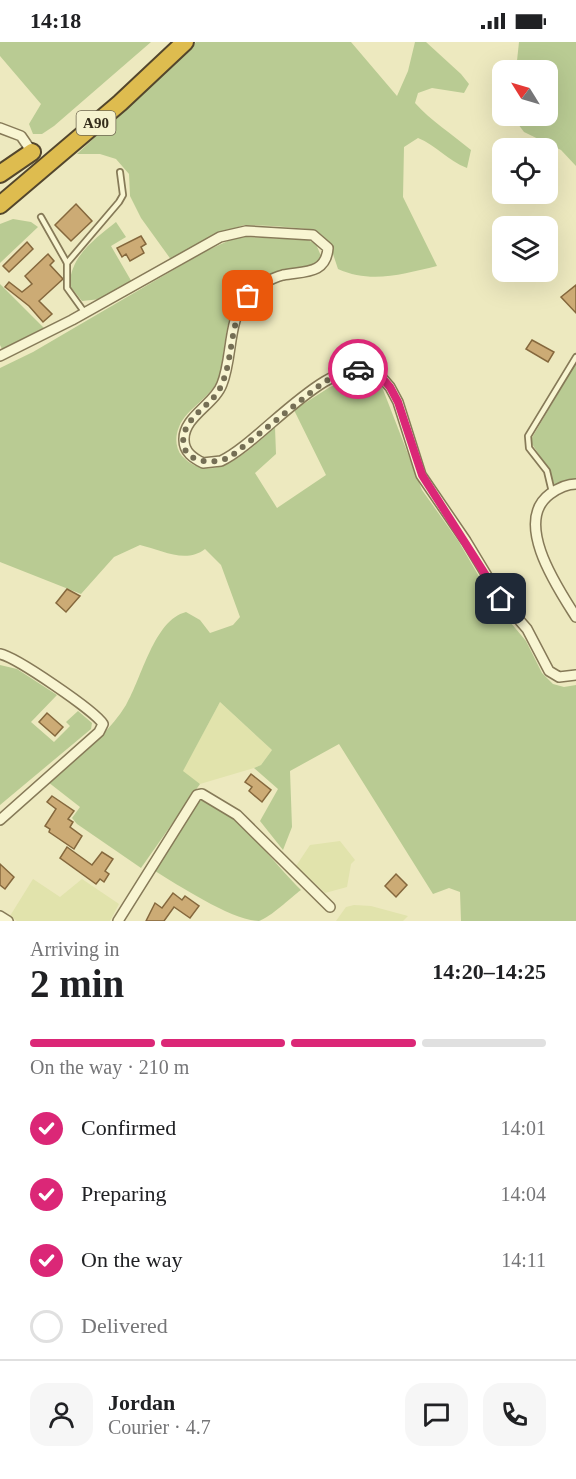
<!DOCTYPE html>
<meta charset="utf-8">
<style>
body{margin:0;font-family:Georgia,serif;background:#f6f6f6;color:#202124;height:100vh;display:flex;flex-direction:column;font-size:22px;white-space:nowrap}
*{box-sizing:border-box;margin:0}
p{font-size:20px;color:#757577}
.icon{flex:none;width:33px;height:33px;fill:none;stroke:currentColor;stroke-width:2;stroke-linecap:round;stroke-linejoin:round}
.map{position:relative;height:879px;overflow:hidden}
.drawer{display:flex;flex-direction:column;background:#fff;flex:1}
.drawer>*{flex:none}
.needle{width:39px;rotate:307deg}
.controls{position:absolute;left:492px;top:18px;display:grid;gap:12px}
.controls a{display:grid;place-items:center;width:66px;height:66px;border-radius:12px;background:#fff;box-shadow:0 6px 24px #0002;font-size:30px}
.pin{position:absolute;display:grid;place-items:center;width:51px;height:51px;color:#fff;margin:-26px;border-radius:12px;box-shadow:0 3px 9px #0006}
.courier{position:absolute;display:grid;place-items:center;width:60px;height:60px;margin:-30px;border:4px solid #db2777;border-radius:50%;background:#fff;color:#222;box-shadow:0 2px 8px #0007}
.overview em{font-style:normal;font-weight:700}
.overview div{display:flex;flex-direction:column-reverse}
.overview{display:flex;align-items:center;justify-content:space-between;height:102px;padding:0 30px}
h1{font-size:39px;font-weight:700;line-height:45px}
.bar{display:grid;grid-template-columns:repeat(4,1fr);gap:9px 6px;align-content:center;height:72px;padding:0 30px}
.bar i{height:8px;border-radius:4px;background:#e0e0e0}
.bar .current{background:#db2777}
.bar p{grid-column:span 4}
.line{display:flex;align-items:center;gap:15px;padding:0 30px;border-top:2px solid #e0e0e0}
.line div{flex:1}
.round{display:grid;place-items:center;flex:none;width:63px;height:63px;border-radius:18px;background:#f6f6f6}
ol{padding:0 30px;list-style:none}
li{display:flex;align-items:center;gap:18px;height:66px}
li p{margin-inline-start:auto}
li .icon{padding:6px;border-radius:50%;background:#db2777;color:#fff;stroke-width:4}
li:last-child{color:#757577}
li i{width:33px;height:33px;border:3px solid #e0e0e0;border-radius:50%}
.status{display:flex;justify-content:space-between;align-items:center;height:42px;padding:0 30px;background:#fff;direction:ltr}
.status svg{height:16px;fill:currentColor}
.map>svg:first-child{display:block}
</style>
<div class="status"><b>14:18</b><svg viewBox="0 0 49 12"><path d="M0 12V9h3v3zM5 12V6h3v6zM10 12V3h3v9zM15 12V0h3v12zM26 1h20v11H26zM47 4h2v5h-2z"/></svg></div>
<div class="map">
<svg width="576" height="879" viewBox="0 0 576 879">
<rect width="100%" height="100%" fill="#ede9bf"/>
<!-- farmland -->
<g fill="#e1e3ac">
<polygon points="220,660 272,708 261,723 254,726 200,742 182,730"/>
<polygon points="340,799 355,818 351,822 347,845 325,851 296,824 310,803"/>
<polygon points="33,837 60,855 82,837 119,862 110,879 17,879 10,874"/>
<polygon points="354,863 371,864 408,874 403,879 336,879 346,865"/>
</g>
<!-- green -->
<g fill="#b9cb93">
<polygon points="0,0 151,0 54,84 42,92 33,92 29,82 41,62 0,14"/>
<path d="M196 0H351L397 54 408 29 415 0H426L461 32 469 42 464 51 432 46 418 51 415 61C431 79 452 92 471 108L467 126C448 119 436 103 418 96L404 105 403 155 437 224C403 232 371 242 338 227L330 203 322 193 309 187 273 184 244 183 221 191 172 219 141 176 130 154 129 132 116 117 100 112H77Z"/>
<polygon points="519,0 576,0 576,124 561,108 524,90 512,74 548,74 548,28 516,28"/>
<polygon points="13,177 31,180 38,185 0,221 0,182"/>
<path d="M116 180 126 195 111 204 133 242 101 257 82 259 70 244C69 215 96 196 116 180Z"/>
<path d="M245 195 308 198 316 202 321 214 317 222C291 233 269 228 246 249 222 271 227 307 219 335 212 356 187 365 179 385 175 394 175 406 182 414 213 447 251 406 275 385L276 412 255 431 277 466 326 433 294 368 330 345 361 331 372 336 382 345 422 448 459 500 495 562 526 599 542 631 553 642 564 645 576 643V879H461L460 850 449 846 433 852 339 702 290 729 292 785 283 808 260 779 278 747 254 726 261 723 272 708 220 660 183 729 200 742 141 826 77 782 72 776 80 765 48 740C75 717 107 694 126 663 142 636 154 578 186 570L200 578 210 591 233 583 240 575 221 523 205 507C186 522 161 508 140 503L114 515 81 552 0 520V326L33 310 204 210 232 197Z"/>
<polygon points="0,242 46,288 2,307 0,303"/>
<polygon points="576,321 576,438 555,444 548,426 530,399"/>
<polygon points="0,623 17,627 57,653 31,680 54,700 70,684 66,680 78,669 92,681 91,687 0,763"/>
<path d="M201 756C234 766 275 823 301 848 290 856 271 875 259 879 233 879 178 843 155 829L197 758Z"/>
</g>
<!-- building -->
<g fill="#ccab75" stroke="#85683d" stroke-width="1.5">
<polygon points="76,162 92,179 71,199 55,183"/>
<polygon points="141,194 146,202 141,205 144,211 130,219 126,212 122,215 117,206"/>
<polygon points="27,200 33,207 9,230 3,224"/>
<polygon points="48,212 54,219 50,223 63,237 39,259 52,272 43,280 29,264 5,245 9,240 22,250 32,242 25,234"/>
<polygon points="576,243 576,271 561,255"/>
<polygon points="532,298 554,310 548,320 526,307"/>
<polygon points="67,547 80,554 66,570 56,561"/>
<polygon points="47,671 63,685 55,694 39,680"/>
<polygon points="251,732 271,748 262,760 249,749 252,745 245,740"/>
<polygon points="52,754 74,769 68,777 73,780 70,785 82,794 74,807 49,790 50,787 45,784 56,767 47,760"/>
<polygon points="67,805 92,823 102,810 113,817 105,829 109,832 104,840 100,837 96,842 60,816"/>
<polygon points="0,822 14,835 5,847 0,843"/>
<polygon points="396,832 407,843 396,855 385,844"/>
<polygon points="173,851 182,858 185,854 199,864 190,876 174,865 164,879 146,879 155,861 162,866"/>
</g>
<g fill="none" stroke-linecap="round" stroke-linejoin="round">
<!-- lane casing -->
<g stroke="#867a58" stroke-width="8">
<g id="lane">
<polyline points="41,175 67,221 67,246 85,271"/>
<polyline points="67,221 119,160 123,153 120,130"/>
<polyline points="552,450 547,429 529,406 528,394 576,315"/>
</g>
</g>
<!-- street casing -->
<g stroke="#867a58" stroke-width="12">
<g id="street">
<polyline points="0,86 21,94 32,110"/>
<path d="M0 314 72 278 220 195 246 189 313 193 328 206C326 233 303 229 283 233 271 236 256 245 248 254 227 277 233 315 222 342 215 362 183 375 184 398 184 410 193 416 203 421L221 419C262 400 328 311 376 329L390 345 398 360 421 433 466 499 501 557 527 587 549 629 559 635 576 633"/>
<path d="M576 442C567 442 557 447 550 452 512 480 559 548 576 575"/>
<path d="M0 612C16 615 95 669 103 682L99 690 0 778"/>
<polyline points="0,874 8,879"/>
<polyline points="118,879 197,753 202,752 237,773 330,865"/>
</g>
</g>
<!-- highway casing -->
<g stroke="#53462c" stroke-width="20">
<g id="highway">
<polyline points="0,132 32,110"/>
<polyline points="0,163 120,61 185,0"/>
</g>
</g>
<!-- lane -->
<use href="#lane" stroke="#f8f5d2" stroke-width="4.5"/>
<!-- street -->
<use href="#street" stroke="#f8f5d2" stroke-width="9"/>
<!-- highway -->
<use href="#highway" stroke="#debc4f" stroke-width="16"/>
</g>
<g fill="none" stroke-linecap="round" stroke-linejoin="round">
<!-- done -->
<path stroke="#756f55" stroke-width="6" stroke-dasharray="0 10.8" d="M248 254C229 280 234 313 222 342 215 361 192 370 185 389 175 419 209 425 230 415L325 339 358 327"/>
<!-- route -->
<polyline stroke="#db2777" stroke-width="8" points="358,327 376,329 390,345 398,360 422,433 501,557"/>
</g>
<g text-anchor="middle" stroke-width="5" stroke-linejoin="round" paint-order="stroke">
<!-- shield labels -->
<rect fill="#f5f2ce" stroke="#6f6851" stroke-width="1.5" x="76.5" y="69" width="39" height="24" rx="4.5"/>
<g font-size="15" font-weight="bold" fill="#352d1c">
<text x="96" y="86">Α90</text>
</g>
</g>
</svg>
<div class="controls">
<a><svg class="needle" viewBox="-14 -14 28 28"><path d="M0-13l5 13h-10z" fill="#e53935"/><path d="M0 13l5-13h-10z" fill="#757577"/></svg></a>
<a><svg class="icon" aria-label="locate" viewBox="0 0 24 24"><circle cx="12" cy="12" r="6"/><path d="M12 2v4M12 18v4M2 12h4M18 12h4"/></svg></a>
<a><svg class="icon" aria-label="layers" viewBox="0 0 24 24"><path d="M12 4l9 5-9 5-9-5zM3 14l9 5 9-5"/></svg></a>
</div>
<div class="pin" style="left:248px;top:254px;background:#ea580c"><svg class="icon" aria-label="bag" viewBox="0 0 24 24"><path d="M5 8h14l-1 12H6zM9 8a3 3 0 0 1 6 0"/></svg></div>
<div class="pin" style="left:501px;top:557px;background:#1f2937"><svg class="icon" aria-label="home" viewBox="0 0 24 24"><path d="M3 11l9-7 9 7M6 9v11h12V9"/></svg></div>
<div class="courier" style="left:358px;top:327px"><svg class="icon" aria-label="car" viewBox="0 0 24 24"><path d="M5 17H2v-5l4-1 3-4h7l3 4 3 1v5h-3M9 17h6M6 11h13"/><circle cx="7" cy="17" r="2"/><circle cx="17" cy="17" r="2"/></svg></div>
</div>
<section class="drawer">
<div class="overview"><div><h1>2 min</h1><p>Arriving in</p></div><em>14:20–14:25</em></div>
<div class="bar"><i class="current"></i><i class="current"></i><i class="current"></i><i></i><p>On the way · 210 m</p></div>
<ol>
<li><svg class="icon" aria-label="check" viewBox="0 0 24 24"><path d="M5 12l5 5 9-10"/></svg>Confirmed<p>14:01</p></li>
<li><svg class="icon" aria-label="check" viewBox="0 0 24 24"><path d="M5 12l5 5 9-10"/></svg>Preparing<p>14:04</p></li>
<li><svg class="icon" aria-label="check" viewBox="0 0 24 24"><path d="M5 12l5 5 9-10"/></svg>On the way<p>14:11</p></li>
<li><i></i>Delivered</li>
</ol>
<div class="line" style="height:108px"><a class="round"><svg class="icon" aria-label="person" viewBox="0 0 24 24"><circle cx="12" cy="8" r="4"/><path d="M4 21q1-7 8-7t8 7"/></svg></a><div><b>Jordan</b><p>Courier · 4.7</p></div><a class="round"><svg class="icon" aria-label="chat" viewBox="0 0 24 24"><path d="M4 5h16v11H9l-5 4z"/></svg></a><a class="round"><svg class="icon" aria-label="phone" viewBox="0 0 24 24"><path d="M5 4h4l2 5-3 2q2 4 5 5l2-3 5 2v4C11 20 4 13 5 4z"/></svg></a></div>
</section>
